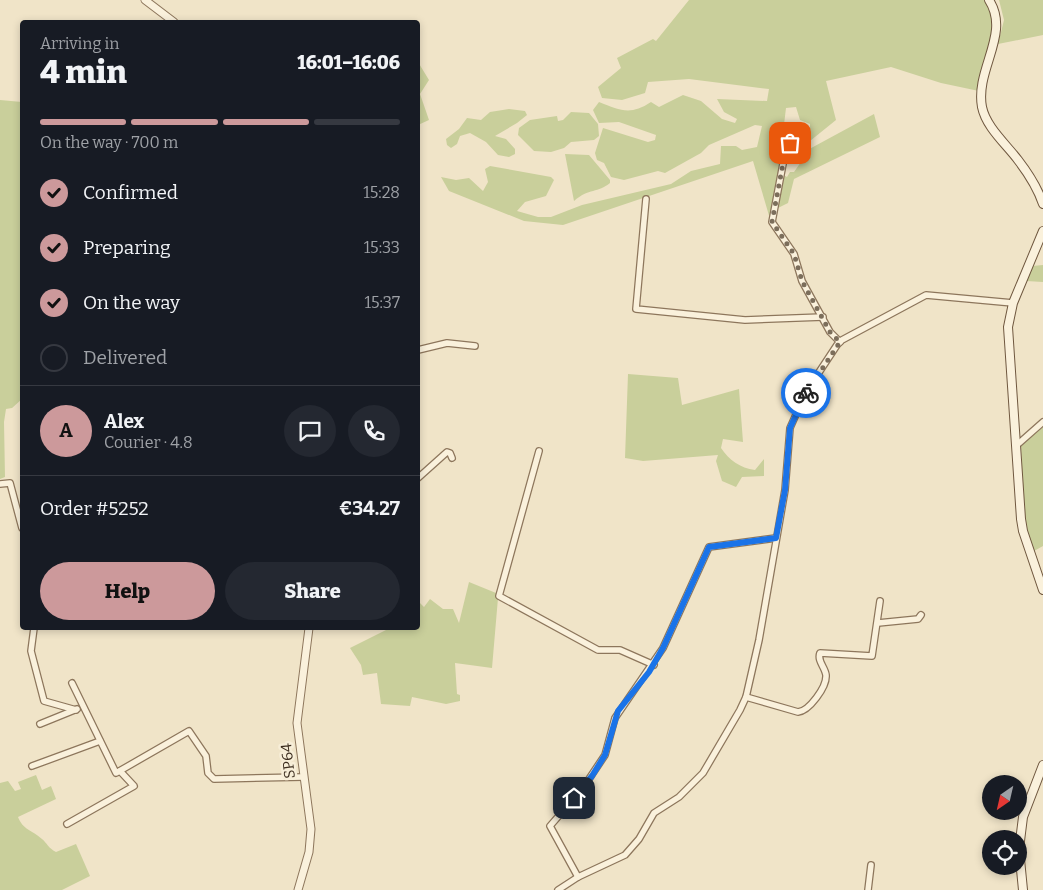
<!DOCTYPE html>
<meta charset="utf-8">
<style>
body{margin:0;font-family:Bitter,serif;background:#242831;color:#f1f3f6;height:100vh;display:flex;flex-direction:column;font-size:19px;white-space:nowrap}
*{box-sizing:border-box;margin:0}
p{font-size:16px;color:#9ea1a6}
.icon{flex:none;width:28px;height:28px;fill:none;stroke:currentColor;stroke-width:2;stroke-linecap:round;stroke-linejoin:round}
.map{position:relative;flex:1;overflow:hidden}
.details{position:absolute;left:20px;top:20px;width:400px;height:610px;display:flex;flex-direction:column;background:#171b24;border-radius:5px;box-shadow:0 2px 8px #0003}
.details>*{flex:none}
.needle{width:32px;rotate:214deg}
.buttons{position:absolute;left:982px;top:775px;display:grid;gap:10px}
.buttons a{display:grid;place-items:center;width:45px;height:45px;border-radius:50%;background:#171b24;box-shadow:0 2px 8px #0003;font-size:25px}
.pin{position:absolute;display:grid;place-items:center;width:42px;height:42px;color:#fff;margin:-21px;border-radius:10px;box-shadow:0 2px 8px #0006}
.courier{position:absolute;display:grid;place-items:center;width:50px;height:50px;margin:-25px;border:4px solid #1a73e8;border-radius:50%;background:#fff;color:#222;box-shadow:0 1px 6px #0007}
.overview em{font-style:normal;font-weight:800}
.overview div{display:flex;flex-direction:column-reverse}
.overview{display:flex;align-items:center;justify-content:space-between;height:85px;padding:0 20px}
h1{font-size:32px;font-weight:800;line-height:38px}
.bar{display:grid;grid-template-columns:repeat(4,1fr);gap:8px 5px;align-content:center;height:60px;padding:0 20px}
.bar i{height:6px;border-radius:4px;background:#363941}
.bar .selected{background:#cc999b}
.bar p{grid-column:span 4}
.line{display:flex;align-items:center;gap:12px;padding:0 20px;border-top:1px solid #363941}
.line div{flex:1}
.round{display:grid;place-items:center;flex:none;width:52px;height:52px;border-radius:26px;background:#242831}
ol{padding:0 20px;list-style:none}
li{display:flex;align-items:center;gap:15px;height:55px}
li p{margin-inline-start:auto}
li .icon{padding:5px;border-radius:50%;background:#cc999b;color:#111;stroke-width:4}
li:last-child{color:#9ea1a6}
li i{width:28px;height:28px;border:2px solid #363941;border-radius:50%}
.primary-button{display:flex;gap:10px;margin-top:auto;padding:10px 20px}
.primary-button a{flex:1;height:58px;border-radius:30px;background:#cc999b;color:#111;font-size:20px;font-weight:800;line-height:58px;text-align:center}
.primary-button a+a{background:#242831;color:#f1f3f6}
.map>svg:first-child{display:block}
</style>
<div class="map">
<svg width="1043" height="890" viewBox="0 0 1043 890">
<rect width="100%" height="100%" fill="#f0e4c8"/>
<!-- green -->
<g fill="#c9cf9b">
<path d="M689 0H988L997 29 979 91 941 83 891 67 826 81 836 120 810 141V124L800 120 796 107 786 108 783 133 786 144 780 173 787 177 790 172H794L803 159 802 153 874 114 880 137 794 179 788 203 774 210 773 219H770L753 161 563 225 524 221 449 191 441 177 456 180 469 178 483 191 488 182 485 169 490 166 551 177 554 180 546 196 525 202 517 211 538 217H551L582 205 671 184 691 171 720 164 721 146H736L742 150 757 147 762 126 755 125 709 145 701 153 665 173 658 171 624 180 611 177 604 163 597 160 595 153 603 128 648 142 655 140 656 135 619 122 599 123 593 110 599 102C620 110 630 116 651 102L659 107 683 95 701 101 722 119 735 123 737 119 724 112 717 99 767 101 769 89 689 79 648 82 645 93 622 100 602 98 598 87 621 68 617 58 653 39 656 41Z"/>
<polygon points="1043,0 1043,35 998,44 1004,20 999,0"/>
<polygon points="418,62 429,80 420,94 429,120 418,125"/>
<polygon points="0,100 22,102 22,399 12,408 6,409 4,422 5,477 0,479"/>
<polygon points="509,109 525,111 527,115 517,123 495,136 506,139 515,149 515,154 509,157 498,155 486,142 470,133 460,136 457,144 451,148 447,145 446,139 459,129 467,118 481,120 490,112"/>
<polygon points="571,112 589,113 598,124 599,136 594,140 571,142 564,148 551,152 534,151 518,135 519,128 530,120 557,116 558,121 563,120"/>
<path d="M565 154 589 155 610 180V183C598 193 589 188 574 201Z"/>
<polygon points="1043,265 1043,282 1026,281 1032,266"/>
<path d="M628 374 678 378 682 405 739 389 743 442 723 439 721 448C729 460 740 468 755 470L764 459V476L742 477 736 487 722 481 716 461 718 455 643 461 625 458Z"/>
<polygon points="1043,426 1043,546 1034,551 1024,525 1021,445"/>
<polygon points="469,582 496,593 498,598 492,668 455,663 457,694 460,695 460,701 446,704 412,697 410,706 381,704 377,673 363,675 361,665 350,648 390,628 418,628 418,601 424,607 430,599 443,609 453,609 459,623"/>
<path d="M36 775 42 790 51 786 56 799 18 817C23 830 32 830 42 839 47 843 48 848 56 852L76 844 90 876 62 890H0V783L8 781 15 791 21 789 18 782Z"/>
</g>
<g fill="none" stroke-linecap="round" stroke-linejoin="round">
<!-- minor casing -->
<g stroke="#8d765c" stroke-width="8">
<g id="minor">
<polyline points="795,141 786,148 772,222 794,254 802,281 830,332 840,342"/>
<polyline points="646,199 636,309 745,320 823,317"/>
<polyline points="418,350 447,343 475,346"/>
<polyline points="1017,445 1043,422"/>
<polyline points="539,451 499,596 598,650 620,650 654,665"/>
<polyline points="418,478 447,452 450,453 452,458"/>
<polyline points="0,484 10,483 22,528"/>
<polyline points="878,623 918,619 921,615"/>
<polyline points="34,628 31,651 44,701 76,710"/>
<polyline points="72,683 116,773 189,731 206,756 208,773 214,779 303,777"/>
<path d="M746 697 798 712C809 711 827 687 826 675 825 667 817 661 820 653L872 656 880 601"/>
<polyline points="40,724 77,709"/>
<polyline points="32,766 100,741"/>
<polyline points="67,824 134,786 120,771"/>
<polyline points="578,877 550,826 583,788 605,755 615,718 663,648 709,547 776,538"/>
<polyline points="558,890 578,877 625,855 639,839 654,813 679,797 703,773 740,710 746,697 759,640 785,490 790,428 806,392 837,345 842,340 926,295 1013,303"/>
<polyline points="868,890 871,865"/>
</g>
</g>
<!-- tertiary casing -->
<g stroke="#8d765c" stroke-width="9">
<g id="tertiary">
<polyline points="145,0 174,22"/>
<polyline points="298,890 309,852 311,829 297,723 309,628"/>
</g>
</g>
<!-- secondary casing -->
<g stroke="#6f573f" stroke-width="10">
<g id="secondary">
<path d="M989 0C1011 34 975 69 982 107 986 127 1006 144 1018 160 1028 173 1038 189 1043 204"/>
<polyline points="1043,231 1013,303 1008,327 1021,519 1023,531 1043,590"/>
<polyline points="1023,890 1019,849 1023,817 1043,765"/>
</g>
</g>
<!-- minor -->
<use href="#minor" stroke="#faf1dc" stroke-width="5.5"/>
<!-- tertiary -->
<use href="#tertiary" stroke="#faf1dc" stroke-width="7"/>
<!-- secondary -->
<use href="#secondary" stroke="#faf1dc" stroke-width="8"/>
</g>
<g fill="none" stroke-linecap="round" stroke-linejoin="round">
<!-- done -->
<polyline stroke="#7c6e5b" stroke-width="5" stroke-dasharray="0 9" points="790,143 786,148 772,222 794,254 802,281 830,332 840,342 806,393"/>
<!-- route -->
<polyline stroke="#1a73e8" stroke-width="6" points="574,798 592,776 605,755 618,711 649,672 663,648 709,547 776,538 785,490 790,428 806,393"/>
</g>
<g text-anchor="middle" stroke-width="5" stroke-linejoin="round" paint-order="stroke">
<!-- street labels -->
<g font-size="15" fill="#3d2e20" stroke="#f7eed8">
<text transform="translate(288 761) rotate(-97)" y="5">SP64</text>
</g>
</g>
</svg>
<div class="buttons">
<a><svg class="needle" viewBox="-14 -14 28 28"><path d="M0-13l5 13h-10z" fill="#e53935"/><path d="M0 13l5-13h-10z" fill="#9ea1a6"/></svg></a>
<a><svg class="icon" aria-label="locate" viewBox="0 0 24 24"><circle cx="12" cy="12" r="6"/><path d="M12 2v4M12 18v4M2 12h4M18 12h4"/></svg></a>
</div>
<div class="pin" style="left:790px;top:143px;background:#ea580c"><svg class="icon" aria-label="bag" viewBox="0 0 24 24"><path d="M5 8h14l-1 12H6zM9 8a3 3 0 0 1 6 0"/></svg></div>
<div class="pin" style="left:574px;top:798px;background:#1f2937"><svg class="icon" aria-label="home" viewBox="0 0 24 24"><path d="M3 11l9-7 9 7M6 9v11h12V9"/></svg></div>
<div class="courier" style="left:806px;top:393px"><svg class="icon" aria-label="bike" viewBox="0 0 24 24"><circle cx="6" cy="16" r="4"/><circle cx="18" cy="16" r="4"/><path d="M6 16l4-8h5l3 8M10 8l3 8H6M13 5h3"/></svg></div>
<section class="details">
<div class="overview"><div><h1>4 min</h1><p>Arriving in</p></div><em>16:01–16:06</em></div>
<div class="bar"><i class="selected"></i><i class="selected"></i><i class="selected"></i><i></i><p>On the way · 700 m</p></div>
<ol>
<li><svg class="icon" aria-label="check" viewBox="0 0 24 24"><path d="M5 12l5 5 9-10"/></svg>Confirmed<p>15:28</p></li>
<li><svg class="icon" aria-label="check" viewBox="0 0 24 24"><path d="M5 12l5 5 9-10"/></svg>Preparing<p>15:33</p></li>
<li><svg class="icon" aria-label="check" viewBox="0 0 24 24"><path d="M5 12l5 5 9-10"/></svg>On the way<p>15:37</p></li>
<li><i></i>Delivered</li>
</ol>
<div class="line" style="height:90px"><b class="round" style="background:#cc999b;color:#111">A</b><div><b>Alex</b><p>Courier · 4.8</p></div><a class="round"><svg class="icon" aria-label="chat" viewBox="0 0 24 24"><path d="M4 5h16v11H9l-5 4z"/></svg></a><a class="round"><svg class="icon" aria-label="phone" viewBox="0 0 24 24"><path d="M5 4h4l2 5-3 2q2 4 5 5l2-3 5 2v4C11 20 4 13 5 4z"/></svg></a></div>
<div class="line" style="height:65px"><div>Order #5252</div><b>€34.27</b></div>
<div class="primary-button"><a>Help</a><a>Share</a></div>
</section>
</div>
